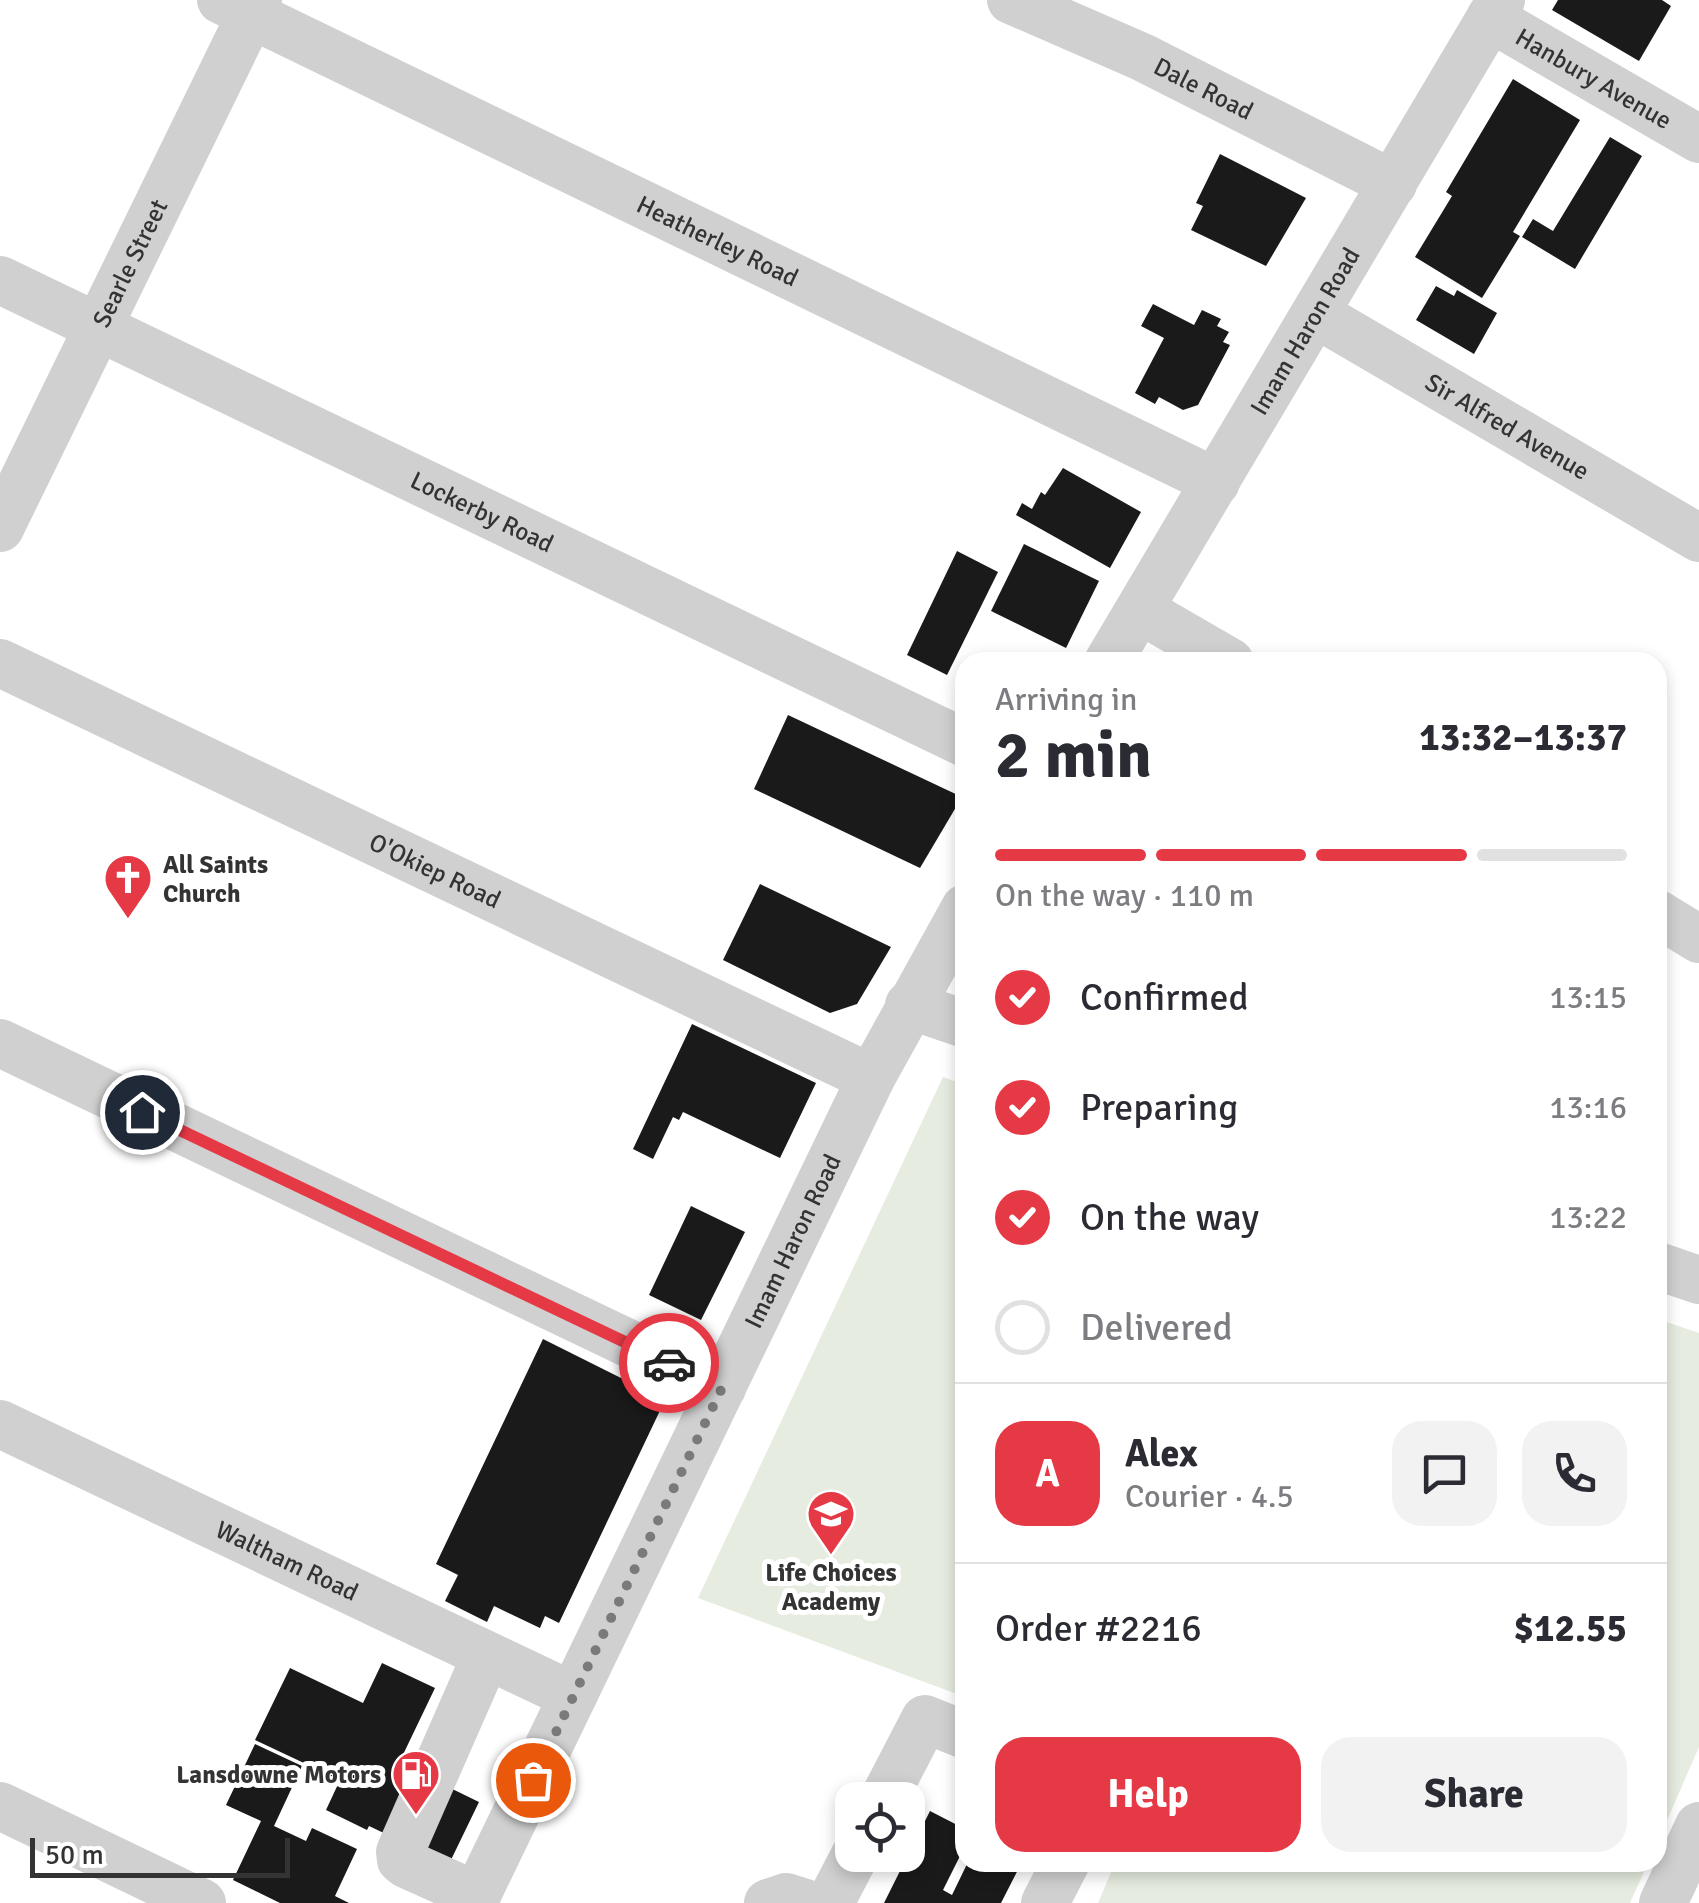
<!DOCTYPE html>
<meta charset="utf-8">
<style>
body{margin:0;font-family:Signika,sans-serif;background:#f2f2f3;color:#2b2b33;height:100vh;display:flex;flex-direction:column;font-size:38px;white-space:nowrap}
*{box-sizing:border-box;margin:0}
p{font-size:32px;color:#7c7c81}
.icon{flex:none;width:55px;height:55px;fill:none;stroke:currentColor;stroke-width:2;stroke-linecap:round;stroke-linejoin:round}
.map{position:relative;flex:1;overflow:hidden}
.drawer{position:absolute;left:955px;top:652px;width:712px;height:1220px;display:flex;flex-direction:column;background:#fff;border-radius:30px;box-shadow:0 5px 15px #0003}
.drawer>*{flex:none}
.tools{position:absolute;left:835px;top:1782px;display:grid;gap:20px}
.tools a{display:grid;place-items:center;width:90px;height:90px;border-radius:20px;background:#fff;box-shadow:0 5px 15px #0003;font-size:50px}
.scale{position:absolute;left:30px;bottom:25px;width:260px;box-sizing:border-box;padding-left:10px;border:5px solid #333;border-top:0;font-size:28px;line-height:35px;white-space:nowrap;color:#333;-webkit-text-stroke:8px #fff;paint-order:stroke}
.pin{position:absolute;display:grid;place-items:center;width:85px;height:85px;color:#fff;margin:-42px;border:5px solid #fff;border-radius:50%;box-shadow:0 2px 10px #0007}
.courier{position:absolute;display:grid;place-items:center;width:100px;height:100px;margin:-50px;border:8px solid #e63946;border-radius:50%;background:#fff;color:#222;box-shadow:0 2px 12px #0007}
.head em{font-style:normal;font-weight:800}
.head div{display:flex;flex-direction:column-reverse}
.head{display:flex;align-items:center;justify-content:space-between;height:170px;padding:0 40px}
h1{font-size:65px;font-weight:800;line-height:75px}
.bar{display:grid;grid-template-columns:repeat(4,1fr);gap:15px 10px;align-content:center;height:120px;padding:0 40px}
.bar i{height:12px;border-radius:8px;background:#e1e1e2}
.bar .on{background:#e63946}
.bar p{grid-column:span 4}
.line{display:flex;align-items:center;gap:25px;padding:0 40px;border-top:2px solid #e1e1e2}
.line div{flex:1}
.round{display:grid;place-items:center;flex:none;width:105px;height:105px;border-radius:30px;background:#f2f2f3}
ol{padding:0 40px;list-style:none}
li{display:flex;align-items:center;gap:30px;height:110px}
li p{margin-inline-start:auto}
li .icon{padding:10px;border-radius:50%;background:#e63946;color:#fff;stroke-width:4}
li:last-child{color:#7c7c81}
li i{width:55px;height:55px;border:5px solid #e1e1e2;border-radius:50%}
.primary-button{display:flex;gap:20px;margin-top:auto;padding:20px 40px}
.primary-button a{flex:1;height:115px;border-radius:30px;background:#e63946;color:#fff;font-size:40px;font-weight:800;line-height:115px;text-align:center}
.primary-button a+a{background:#f2f2f3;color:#2b2b33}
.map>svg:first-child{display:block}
</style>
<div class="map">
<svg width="1699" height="1903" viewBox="0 0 1699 1903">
<rect width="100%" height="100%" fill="#fff"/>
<!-- green -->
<g fill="#e6ecdf">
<polygon points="943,1077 965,1085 965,1697 698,1598"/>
<polygon points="1658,1319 1699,1333 1699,1747 1658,1841"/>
<polygon points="1115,1863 1115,1862 1648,1863 1630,1903 1098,1903"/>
</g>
<!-- building -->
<g fill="#1a1a1a">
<polygon points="1558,0 1662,0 1671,6 1639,61 1552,10"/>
<polygon points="1513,79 1580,120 1513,232 1520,236 1482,298 1415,257 1452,196 1446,192"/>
<polygon points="1610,137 1642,156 1575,269 1522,237 1533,219 1553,231"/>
<polygon points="1220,154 1306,198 1266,266 1191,230 1203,206 1196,203"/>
<polygon points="1436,286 1454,296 1457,290 1497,313 1474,354 1416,320"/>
<polygon points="1153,304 1194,325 1202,310 1221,319 1217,326 1229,332 1223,342 1230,345 1198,405 1183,410 1159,397 1155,404 1135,393 1164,338 1141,326"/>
<polygon points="1063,468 1141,512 1110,568 1016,515 1022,503 1032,509 1041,492 1045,495"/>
<polygon points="1024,544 1099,581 1066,648 991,611"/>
<polygon points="957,551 998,572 947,675 907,655"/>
<polygon points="788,715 962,797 920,868 754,789"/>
<polygon points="760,884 891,947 857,1004 830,1013 723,960"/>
<polygon points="692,1024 816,1083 780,1158 683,1112 679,1120 673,1117 653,1159 633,1149"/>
<polygon points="691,1206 745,1232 701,1320 649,1295"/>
<polygon points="543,1339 665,1400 559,1623 545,1616 540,1628 494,1606 487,1622 445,1601 458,1575 436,1564"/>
<polygon points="382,1663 435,1688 399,1763 479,1802 449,1864 369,1826 367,1830 326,1810 340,1780 255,1740 290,1668 363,1703"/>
<polygon points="255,1744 302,1766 274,1826 306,1841 312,1828 357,1849 335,1896 349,1903 280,1903 233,1880 261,1821 226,1805"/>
<polygon points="930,1811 965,1829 965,1846 943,1890 952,1895 968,1862 1022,1862 1001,1903 884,1903"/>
</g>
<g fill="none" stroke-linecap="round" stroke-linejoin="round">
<!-- minor -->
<g stroke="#d0d0d0" stroke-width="48">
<path id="s1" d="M221 0 1216 482"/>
<path id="s2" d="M1011 0 1142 57 1393 184"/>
<path id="s3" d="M1490 18 1699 139"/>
<path id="s4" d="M0 280 965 743"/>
<path id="s5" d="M1316 314 1699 538"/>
<path id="s6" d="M0 528 258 0"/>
<polyline points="1140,610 1230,662"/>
<path id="s7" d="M1108 662 1501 0"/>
<path id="s8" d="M0 663 871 1078"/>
<polyline points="1658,914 1699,939"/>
<polyline points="909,1005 965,1024"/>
<polyline points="0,1043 722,1388"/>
<polyline points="1658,1266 1699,1280"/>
<path id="s9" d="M0 1424 573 1696"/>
<polyline points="883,1800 925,1719 965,1735"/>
<polyline points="0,1806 202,1903"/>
<polyline points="477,1896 406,1864 401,1860 400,1852 486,1656"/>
<path id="s10" d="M473 1903 871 1078 965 908"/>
<polyline points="768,1903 786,1897 805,1903"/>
<polyline points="830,1903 855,1855"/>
<polyline points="1045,1903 1066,1862"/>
<polyline points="1663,1903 1699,1826"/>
</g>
</g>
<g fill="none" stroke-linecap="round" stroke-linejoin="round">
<!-- done -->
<polyline stroke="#7a7a7a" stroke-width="10" stroke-dasharray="0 18" points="533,1780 722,1388 669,1363"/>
<!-- route -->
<polyline stroke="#e63946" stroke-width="12" points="142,1112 669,1363"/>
</g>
<!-- icons -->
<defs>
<g id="church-pin" transform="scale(2.5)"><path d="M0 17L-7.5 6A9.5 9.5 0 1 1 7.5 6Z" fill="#e63946" stroke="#fff"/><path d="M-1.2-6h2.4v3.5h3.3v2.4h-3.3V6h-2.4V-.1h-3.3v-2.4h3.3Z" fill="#fff"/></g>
<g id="university-pin" transform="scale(2.5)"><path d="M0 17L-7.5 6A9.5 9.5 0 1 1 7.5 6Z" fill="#e63946" stroke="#fff"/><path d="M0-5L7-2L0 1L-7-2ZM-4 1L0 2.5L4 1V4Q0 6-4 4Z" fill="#fff"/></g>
<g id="fuel-pin" transform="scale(2.5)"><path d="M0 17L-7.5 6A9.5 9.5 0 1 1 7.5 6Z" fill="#e63946" stroke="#fff"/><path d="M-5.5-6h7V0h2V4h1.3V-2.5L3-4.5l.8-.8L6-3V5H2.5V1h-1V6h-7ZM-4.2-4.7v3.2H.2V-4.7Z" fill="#fff"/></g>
</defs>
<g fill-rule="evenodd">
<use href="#church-pin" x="128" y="878"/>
<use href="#university-pin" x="831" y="1514"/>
<use href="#fuel-pin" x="416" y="1774"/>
</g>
<g text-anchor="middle" stroke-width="10" stroke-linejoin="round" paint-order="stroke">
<!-- street labels -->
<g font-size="25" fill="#333" stroke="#fff">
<text dy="9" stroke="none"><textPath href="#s3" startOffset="120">Hanbury Avenue</textPath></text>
<text dy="9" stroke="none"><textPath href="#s2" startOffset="212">Dale Road</textPath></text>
<text dy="9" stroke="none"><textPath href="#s1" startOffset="552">Heatherley Road</textPath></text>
<text dy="9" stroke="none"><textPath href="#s6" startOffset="295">Searle Street</textPath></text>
<text dy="9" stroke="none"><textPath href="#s7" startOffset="385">Imam Haron Road</textPath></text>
<text dy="9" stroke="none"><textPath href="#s5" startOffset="222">Sir Alfred Avenue</textPath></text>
<text dy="9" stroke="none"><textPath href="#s4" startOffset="535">Lockerby Road</textPath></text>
<text dy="9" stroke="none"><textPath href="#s8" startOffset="482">O'Okiep Road</textPath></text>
<text dy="9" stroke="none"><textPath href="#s10" startOffset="735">Imam Haron Road</textPath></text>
<text dy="9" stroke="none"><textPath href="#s9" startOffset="318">Waltham Road</textPath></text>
</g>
<!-- poi labels -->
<g font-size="25" font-weight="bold" fill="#333" stroke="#fff" text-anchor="start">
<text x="163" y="873">All Saints<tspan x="163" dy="29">Church</tspan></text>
<text x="831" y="1581" text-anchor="middle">Life Choices<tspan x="831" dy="29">Academy</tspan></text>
<text x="381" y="1783" text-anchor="end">Lansdowne Motors</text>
</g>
</g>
</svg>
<div class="tools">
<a><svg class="icon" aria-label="locate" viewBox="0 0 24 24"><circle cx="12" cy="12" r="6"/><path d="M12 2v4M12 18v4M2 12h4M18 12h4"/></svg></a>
</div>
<div class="scale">50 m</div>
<div class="pin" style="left:533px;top:1780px;background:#ea580c"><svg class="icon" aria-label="bag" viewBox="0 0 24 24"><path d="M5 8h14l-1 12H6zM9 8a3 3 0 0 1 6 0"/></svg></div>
<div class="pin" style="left:142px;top:1112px;background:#1f2937"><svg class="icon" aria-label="home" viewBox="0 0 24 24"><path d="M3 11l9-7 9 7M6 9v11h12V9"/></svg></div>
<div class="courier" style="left:669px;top:1363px"><svg class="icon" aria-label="car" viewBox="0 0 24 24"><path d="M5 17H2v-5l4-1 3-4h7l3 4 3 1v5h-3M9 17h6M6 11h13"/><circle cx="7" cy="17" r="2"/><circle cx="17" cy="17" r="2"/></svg></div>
<section class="drawer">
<div class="head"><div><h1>2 min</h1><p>Arriving in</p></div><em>13:32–13:37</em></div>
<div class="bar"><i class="on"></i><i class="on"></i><i class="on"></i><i></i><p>On the way · 110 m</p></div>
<ol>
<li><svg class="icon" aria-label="check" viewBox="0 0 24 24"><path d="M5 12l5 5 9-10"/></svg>Confirmed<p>13:15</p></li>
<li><svg class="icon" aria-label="check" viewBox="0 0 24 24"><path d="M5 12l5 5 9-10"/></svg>Preparing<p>13:16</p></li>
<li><svg class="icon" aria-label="check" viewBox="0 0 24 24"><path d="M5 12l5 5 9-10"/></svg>On the way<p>13:22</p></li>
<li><i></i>Delivered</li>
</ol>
<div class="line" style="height:180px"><b class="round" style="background:#e63946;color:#fff">A</b><div><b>Alex</b><p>Courier · 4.5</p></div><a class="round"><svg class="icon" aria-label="chat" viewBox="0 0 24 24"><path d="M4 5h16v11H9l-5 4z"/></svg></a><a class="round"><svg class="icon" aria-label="phone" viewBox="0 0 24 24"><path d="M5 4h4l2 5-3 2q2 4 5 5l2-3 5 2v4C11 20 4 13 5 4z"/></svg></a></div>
<div class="line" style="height:130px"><div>Order #2216</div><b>$12.55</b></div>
<div class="primary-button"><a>Help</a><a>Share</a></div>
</section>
</div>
